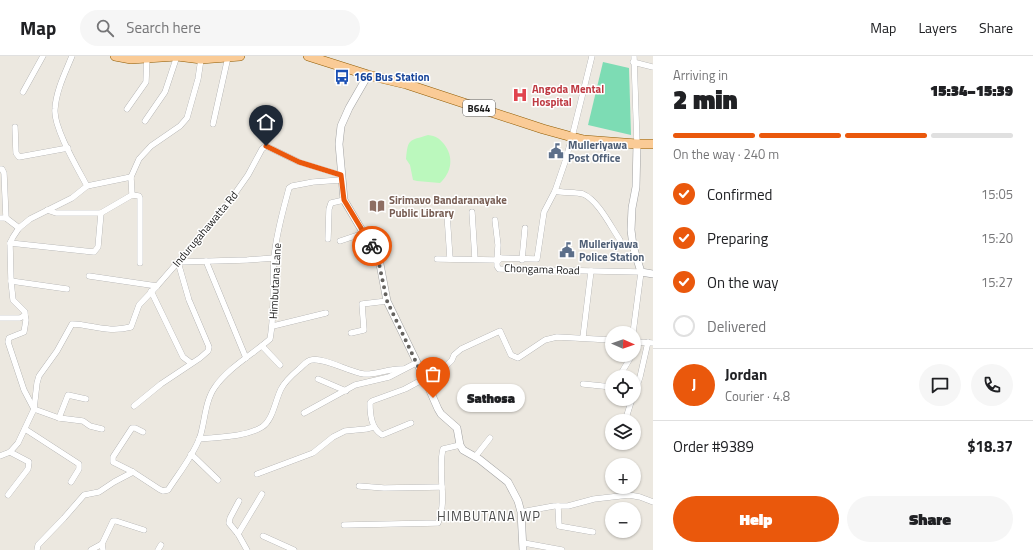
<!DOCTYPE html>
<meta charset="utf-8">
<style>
body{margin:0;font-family:"Titillium Web",sans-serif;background:#f6f6f6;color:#202124;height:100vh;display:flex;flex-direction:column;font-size:15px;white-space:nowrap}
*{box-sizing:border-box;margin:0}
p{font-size:13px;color:#757577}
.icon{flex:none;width:22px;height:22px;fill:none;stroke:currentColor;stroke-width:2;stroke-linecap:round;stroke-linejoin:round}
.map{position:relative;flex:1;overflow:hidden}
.panel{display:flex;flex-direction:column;background:#fff;width:380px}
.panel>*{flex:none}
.needle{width:26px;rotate:92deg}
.buttons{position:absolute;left:605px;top:270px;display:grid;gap:8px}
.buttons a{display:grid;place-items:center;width:36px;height:36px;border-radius:50%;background:#fff;box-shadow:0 1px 3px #0004;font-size:20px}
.pin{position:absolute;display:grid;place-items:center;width:34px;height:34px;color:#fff;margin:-41px -17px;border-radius:50% 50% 50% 0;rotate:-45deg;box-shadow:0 0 4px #0007}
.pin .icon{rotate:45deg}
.courier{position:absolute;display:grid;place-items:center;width:40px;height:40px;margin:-20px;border:3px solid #ea580c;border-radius:50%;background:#fff;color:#222;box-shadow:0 1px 5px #0007}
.bubble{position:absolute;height:28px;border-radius:14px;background:#fff;box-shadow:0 1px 3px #0004;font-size:13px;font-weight:800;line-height:28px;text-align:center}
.overview em{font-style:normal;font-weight:800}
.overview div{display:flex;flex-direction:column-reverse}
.overview{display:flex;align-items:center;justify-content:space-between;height:68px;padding:0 20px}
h1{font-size:26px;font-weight:800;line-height:30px}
.bar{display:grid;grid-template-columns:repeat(4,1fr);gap:6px 4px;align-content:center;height:48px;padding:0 20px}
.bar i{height:5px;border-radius:3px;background:#e0e0e0}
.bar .active{background:#ea580c}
.bar p{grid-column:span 4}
.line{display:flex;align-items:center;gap:10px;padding:0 20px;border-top:1px solid #e0e0e0}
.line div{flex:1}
.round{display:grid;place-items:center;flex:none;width:42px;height:42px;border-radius:21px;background:#f6f6f6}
ol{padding:0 20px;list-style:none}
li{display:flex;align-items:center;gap:12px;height:44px}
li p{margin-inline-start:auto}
li .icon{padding:4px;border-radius:50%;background:#ea580c;color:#fff;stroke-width:4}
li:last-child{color:#757577}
li i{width:22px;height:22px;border:2px solid #e0e0e0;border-radius:50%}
.primary-button{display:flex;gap:8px;margin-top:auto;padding:8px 20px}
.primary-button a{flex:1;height:46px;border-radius:24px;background:#ea580c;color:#fff;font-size:16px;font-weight:800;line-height:46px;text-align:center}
.primary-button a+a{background:#f6f6f6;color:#202124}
header{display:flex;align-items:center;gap:24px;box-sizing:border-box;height:56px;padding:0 20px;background:#fff;border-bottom:1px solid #e0e0e0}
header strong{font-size:19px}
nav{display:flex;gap:22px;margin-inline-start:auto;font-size:14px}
.search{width:280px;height:36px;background:#f6f6f6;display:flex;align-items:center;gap:10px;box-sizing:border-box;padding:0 14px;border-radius:22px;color:#757577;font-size:15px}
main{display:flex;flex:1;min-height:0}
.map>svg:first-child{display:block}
</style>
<header>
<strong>Map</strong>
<div class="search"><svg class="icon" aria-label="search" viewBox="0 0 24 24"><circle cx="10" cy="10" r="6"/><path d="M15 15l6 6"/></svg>Search here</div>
<nav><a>Map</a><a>Layers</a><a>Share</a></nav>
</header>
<main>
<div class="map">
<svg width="653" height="494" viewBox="0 0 653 494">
<rect width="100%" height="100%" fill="#ece8e0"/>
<!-- park -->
<path fill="#bbf8bd" d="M428 79C436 80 439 82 444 88 454 101 452 116 440 127L417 125 413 124 410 109 406 103C408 82 409 85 428 79Z"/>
<!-- pitch -->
<polygon fill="#7ddcb4" points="603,6 629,12 631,79 588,69"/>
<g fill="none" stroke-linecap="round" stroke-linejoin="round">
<!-- minor casing -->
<g stroke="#a1a1a1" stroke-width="6">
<g id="minor">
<polyline points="592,0 572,81 565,106 555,135 544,156 537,203 501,202 497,206 497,210 499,213 641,216 633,277"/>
<polyline points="634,0 637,88"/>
<polyline points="633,6 653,11"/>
<polyline points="23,36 43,0"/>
<polyline points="127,53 146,26 147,0"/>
<polyline points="145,65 165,36 177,0"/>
<polyline points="213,68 228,1"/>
<polyline points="15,71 16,97 19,101 68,92"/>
<polyline points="0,113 2,113 4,117 6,162"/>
<polyline points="87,130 131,121"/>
<path d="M555 135C563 137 576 136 583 138 598 144 611 171 620 184"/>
<polyline points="132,139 139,140 140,142 140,207"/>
<polyline points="47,154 56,157 101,157 132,139 131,121 139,103 151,90 180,70 187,62 198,23 201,3"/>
<polyline points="472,156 475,203"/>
<polyline points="447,158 450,203"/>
<polyline points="0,162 6,162 19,172"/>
<polyline points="495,164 498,189 497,204"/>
<polyline points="328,183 329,153 331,147 344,144"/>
<polyline points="340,185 364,177"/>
<polyline points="10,187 94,196 98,191 101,157"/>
<polyline points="437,203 497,204 500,202"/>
<polyline points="522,204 525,172"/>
<polyline points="206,205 246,302"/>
<polyline points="89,220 157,230"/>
<polyline points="11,225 67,233"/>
<polyline points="151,235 183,301 191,307"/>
<polyline points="25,259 26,264 24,276 9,282 8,286 24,334 34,353 59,362 83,365 90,370 102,373"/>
<path d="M0 262H20L25 259V256L13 244 11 225 10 187 13 181 19 172 30 163 72 142 87 130C78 113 53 71 55 53 56 35 65 17 72 0"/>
<polyline points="273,270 326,257"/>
<polyline points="351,277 364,274 362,248 387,245"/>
<polyline points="583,281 591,215"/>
<polyline points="634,286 653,287"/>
<polyline points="262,290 280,309"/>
<polyline points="634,295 638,286"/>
<polyline points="619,321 632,299"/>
<polyline points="318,323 346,335"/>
<polyline points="583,328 612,331"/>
<polyline points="634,338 640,321 648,286"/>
<polyline points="134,350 161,328 200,302 208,295 209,291 189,244 178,206 247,204 274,202"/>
<polyline points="304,357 355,329 389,321 416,307"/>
<polyline points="59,362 68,339 86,343"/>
<polyline points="626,362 632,343"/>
<path d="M411 367 382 379C371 372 370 358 370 347L372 345 405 333 444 312 452 304 454 299 461 293 500 275 511 299 518 302 545 284 557 281 612 284"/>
<polyline points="25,373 79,408 79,413 71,426"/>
<path d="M143 376 135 372H132L113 401V406L133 416 159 433 163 435 168 434C179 417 193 400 200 381 205 365 205 345 215 331 228 312 253 298 270 283 275 256 272 229 274 202 276 178 283 155 289 132L292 130 313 126 341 124"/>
<path d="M199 383C217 381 246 381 262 371 273 364 275 345 281 333 285 325 292 319 299 313 303 310 306 305 311 304 324 301 349 316 364 318 377 319 389 312 403 313"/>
<polyline points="191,398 218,424"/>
<path d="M0 400 10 396 18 387 34 353 37 327 39 320 57 295 72 268C94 269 108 277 131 271L139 249 157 230 224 153 248 119 262 93 266 90 299 106 341 119"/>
<polyline points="475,401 490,382"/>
<polyline points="257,418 313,397 333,381 345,375 366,373 374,371"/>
<polyline points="359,430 384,432 442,431"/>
<polyline points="8,439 28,413 29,406 10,396"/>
<polyline points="239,445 230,462 229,467 238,478 247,494"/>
<polyline points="558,450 559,470 593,476"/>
<polyline points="521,456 554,450 568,450 594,443 629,439 640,441 653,446"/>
<path d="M344 469 438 467C448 444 437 416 443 393L460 389"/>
<polyline points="238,478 262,438"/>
<polyline points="263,480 294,494"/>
<polyline points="524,487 562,494"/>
<polyline points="37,494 38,489 64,462 84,439 99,436 114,426 133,416"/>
<polyline points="91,494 102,488"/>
<polyline points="103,494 102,488 113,465 116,465 144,474"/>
<polyline points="158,494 161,489"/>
</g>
</g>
<!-- tertiary casing -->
<g stroke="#a1a1a1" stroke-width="8">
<g id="tertiary">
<polyline points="368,19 349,52 341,70 339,88 344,144 379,203 387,245 424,321 438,353 441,358 457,372 460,389 463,394 479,403 508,426 518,445 521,456 523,494"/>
<polyline points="637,88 636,131 632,152 631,174 633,190 641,216 653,218"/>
</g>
</g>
<!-- primary casing -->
<g stroke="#8f5b02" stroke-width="10">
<g id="primary">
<polyline points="115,0 131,3 177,0 201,3 240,0"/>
<polyline points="308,0 368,19 406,28 543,73 572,81 584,84 637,88 653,88"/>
</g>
</g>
<!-- minor -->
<use href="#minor" stroke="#fff" stroke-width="5.5"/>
<!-- tertiary -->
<use href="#tertiary" stroke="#fff" stroke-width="7"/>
<!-- primary -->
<use href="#primary" stroke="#facb96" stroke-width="9"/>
</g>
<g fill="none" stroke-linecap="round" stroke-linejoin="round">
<!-- done -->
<polyline stroke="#64625f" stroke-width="4" stroke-dasharray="0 7.2" points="372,190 378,203 387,245 433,342"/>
<!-- route -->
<polyline stroke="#ea580c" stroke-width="5" points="266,90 299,106 341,119 344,144 372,190"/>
</g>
<!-- icons -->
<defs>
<g id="bus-bare" transform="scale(1.2)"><path d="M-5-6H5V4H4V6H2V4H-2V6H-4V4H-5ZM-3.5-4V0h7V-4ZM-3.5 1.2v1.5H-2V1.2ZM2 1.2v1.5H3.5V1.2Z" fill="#1a4fb4" stroke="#fff" stroke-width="2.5" paint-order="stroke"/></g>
<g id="hospital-bare" transform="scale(1.2)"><path d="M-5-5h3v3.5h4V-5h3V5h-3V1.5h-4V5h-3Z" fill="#e0444e" stroke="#fff" stroke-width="2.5" paint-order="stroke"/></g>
<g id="civic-bare" transform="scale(1.2)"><path d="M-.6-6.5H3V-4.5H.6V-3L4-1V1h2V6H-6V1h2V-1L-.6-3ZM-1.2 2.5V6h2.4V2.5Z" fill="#5c6f8a" stroke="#fff" stroke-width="2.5" paint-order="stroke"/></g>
<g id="library-bare" transform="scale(1.2)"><path d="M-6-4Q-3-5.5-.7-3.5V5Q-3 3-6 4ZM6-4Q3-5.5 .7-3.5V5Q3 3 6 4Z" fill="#8d6e63" stroke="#fff" stroke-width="2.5" paint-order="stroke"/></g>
</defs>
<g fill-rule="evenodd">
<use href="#bus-bare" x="342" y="21"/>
<use href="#hospital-bare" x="520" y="39"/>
<use href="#civic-bare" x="556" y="95"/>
<use href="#library-bare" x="377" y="150"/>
<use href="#civic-bare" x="567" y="194"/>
</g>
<g text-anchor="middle" stroke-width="3" stroke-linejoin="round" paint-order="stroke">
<!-- shield labels -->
<rect fill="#fff" stroke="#5f5f5f" stroke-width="1" x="463" y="44" width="32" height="16" rx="3"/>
<g font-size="10" font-weight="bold" fill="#1a1a1a">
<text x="479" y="56">B644</text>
</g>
<!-- transit labels -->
<g font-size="11" font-weight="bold" fill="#164399" stroke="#fff" text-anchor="start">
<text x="354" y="25">166 Bus Station</text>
</g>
<!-- health labels -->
<g font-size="11" font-weight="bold" fill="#be3a42" stroke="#fff" text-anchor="start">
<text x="532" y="37">Angoda Mental<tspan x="532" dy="13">Hospital</tspan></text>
</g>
<!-- service labels -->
<g font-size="11" font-weight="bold" fill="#4e5e75" stroke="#fff" text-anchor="start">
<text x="568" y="93">Mulleriyawa<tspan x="568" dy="13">Post Office</tspan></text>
<text x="579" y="192">Mulleriyawa<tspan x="579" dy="13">Police Station</tspan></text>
</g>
<!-- education labels -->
<g font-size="11" font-weight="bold" fill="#785e54" stroke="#fff" text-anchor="start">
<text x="389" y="148">Sirimavo Bandaranayake<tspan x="389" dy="13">Public Library</tspan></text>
</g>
<!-- street labels -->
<g font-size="11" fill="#1a1a1a" stroke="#fff">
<text transform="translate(205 173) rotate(-50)" y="4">Indurugahawatta Rd</text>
<text transform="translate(542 213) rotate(2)" y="4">Chongama Road</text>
<text transform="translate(275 225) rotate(-87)" y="4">Himbutana Lane</text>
</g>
<!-- quarter labels -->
<g font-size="13" letter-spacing="1" fill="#4d4d4d" stroke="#fff">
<text x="489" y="465">HIMBUTANA WP</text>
</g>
</g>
</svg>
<div class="buttons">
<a><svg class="needle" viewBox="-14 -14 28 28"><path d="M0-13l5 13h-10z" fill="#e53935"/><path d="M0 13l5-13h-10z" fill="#757577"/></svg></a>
<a><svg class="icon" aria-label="locate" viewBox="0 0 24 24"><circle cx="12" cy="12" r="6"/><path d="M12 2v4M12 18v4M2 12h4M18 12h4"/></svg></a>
<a><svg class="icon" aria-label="layers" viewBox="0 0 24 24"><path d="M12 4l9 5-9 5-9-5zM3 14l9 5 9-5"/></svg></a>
<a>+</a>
<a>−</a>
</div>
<div class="pin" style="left:433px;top:342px;background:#ea580c"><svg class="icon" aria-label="bag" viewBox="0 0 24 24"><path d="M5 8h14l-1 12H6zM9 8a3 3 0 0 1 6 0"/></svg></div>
<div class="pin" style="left:266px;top:90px;background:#1f2937"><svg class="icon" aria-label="home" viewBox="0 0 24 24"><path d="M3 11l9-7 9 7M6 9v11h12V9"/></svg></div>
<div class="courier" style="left:372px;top:190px"><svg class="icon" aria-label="bike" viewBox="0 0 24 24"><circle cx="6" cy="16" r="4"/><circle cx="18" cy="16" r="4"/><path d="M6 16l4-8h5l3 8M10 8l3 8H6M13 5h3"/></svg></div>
<div class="bubble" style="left:457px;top:328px;width:68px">Sathosa</div>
</div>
<section class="panel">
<div class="overview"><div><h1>2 min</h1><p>Arriving in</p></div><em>15:34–15:39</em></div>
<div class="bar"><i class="active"></i><i class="active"></i><i class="active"></i><i></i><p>On the way · 240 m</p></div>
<ol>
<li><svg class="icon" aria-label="check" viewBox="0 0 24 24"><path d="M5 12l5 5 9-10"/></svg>Confirmed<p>15:05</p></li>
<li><svg class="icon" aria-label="check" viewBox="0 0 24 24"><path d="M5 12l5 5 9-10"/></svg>Preparing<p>15:20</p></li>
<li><svg class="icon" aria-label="check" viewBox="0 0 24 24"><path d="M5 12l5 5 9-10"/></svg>On the way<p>15:27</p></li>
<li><i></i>Delivered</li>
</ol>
<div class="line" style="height:72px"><b class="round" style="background:#ea580c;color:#fff">J</b><div><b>Jordan</b><p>Courier · 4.8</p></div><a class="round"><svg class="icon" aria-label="chat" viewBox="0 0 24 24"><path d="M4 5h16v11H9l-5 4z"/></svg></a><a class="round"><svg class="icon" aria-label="phone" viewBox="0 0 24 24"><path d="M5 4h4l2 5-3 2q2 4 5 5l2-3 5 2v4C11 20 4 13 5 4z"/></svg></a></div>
<div class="line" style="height:52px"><div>Order #9389</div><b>$18.37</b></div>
<div class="primary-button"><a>Help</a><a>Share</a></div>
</section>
</main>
